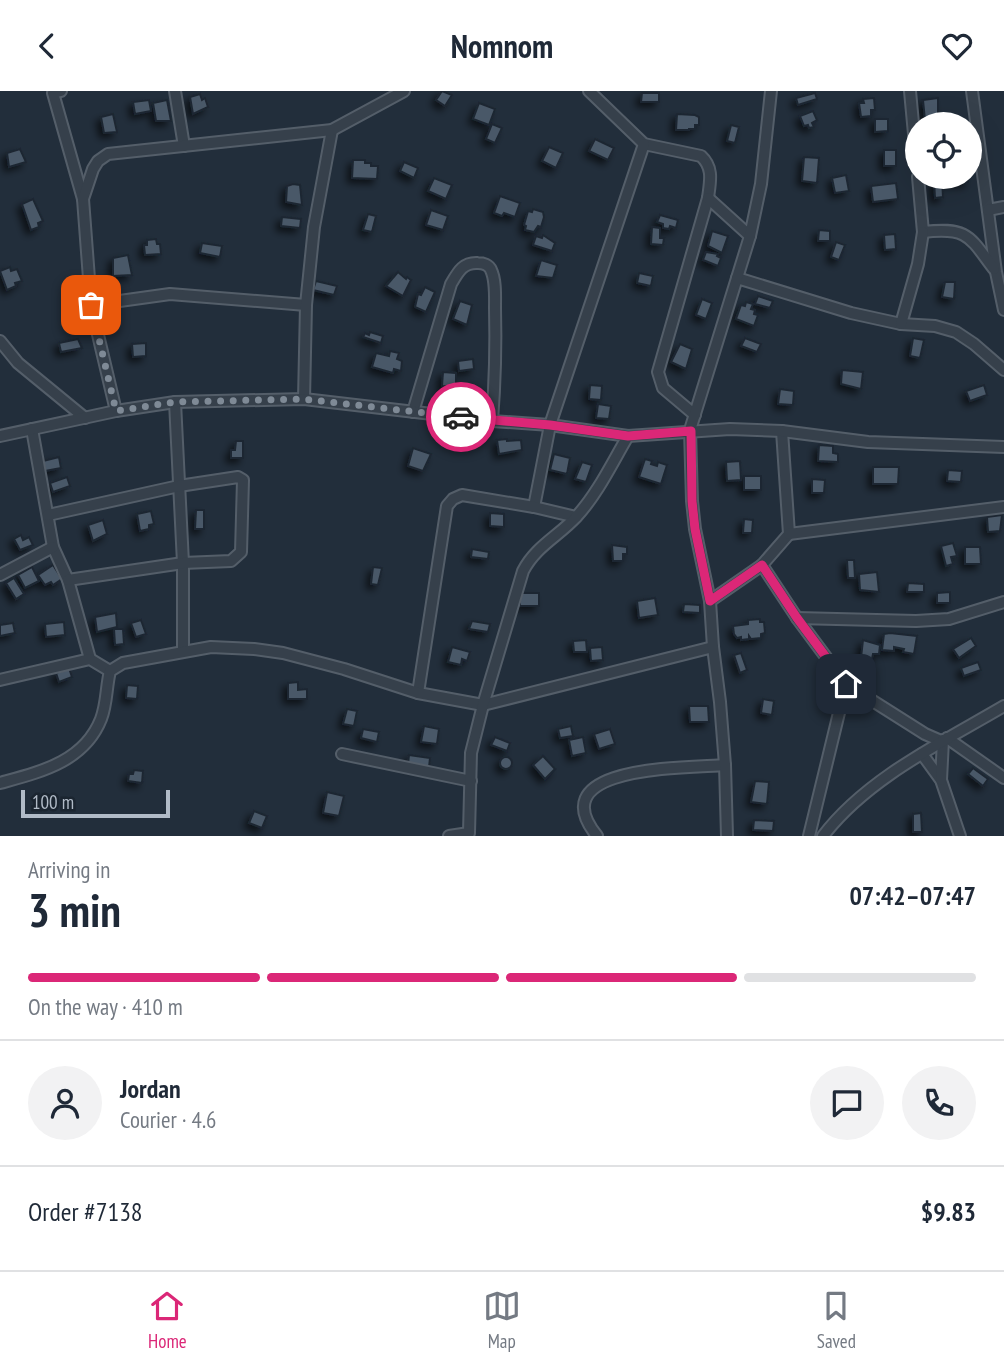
<!DOCTYPE html>
<meta charset="utf-8">
<style>
body{margin:0;font-family:"PT Sans Narrow",sans-serif;background:#f2f2f3;color:#1f2937;height:100vh;display:flex;flex-direction:column;font-size:26px;white-space:nowrap}
*{box-sizing:border-box;margin:0}
p{font-size:23px;color:#747a83}
.icon{flex:none;width:38px;height:38px;fill:none;stroke:currentColor;stroke-width:2;stroke-linecap:round;stroke-linejoin:round}
.map{position:relative;height:745px;overflow:hidden}
.drawer{display:flex;flex-direction:column;background:#fff;flex:1}
.drawer>*{flex:none}
.fabs{position:absolute;left:905px;top:21px;display:grid;gap:14px}
.fabs a{display:grid;place-items:center;width:77px;height:77px;border-radius:50%;background:#fff;box-shadow:0 7px 28px #0002;font-size:35px}
.scale{position:absolute;left:21px;bottom:18px;width:149px;box-sizing:border-box;padding-left:7px;border:4px solid #b1bbc7;border-top:0;font-size:19px;line-height:24px;white-space:nowrap;color:#b1bbc7;-webkit-text-stroke:5px #1b2530;paint-order:stroke}
.pin{position:absolute;display:grid;place-items:center;width:60px;height:60px;color:#fff;margin:-30px;border-radius:14px;box-shadow:0 4px 10px #0006}
.courier{position:absolute;display:grid;place-items:center;width:70px;height:70px;margin:-35px;border:5px solid #db2777;border-radius:50%;background:#fff;color:#222;box-shadow:0 2px 9px #0007}
.summary em{font-style:normal;font-weight:700}
.summary div{display:flex;flex-direction:column-reverse}
.summary{display:flex;align-items:center;justify-content:space-between;height:119px;padding:0 28px}
h1{font-size:46px;font-weight:700;line-height:52px}
.bar{display:grid;grid-template-columns:repeat(4,1fr);gap:10px 7px;align-content:center;height:84px;padding:0 28px}
.bar i{height:9px;border-radius:5px;background:#e0e1e3}
.bar .active{background:#db2777}
.bar p{grid-column:span 4}
.line{display:flex;align-items:center;gap:18px;padding:0 28px;border-top:2px solid #e0e1e3}
.line div{flex:1}
.round{display:grid;place-items:center;flex:none;width:74px;height:74px;border-radius:37px;background:#f2f2f3}
header{display:flex;justify-content:space-between;align-items:center;height:91px;padding:0 28px;background:#fff;font-size:32px;font-weight:700}
.menu{display:flex;justify-content:space-around;align-items:center;height:98px;border-top:2px solid #e0e1e3;background:#fff;font-size:19px;color:#747a83}
.menu a{display:grid;justify-items:center;gap:4px}
.menu .active{color:#db2777}
.map>svg:first-child{display:block}
</style>
<header><svg class="icon" aria-label="back" viewBox="0 0 24 24"><path d="M15 5l-7 7 7 7"/></svg>Nomnom<svg class="icon" aria-label="heart" viewBox="0 0 24 24"><path d="M12 20l-8-8c-3-5 5-10 8-4 3-6 11-1 8 4z"/></svg></header>
<div class="map">
<svg width="1004" height="745" viewBox="0 0 1004 745">
<defs>
<filter id="shadow"><feDropShadow dx="-4.5" dy="4.5" stdDeviation="3.5" flood-color="#0009"/></filter>
</defs>
<rect width="100%" height="100%" fill="#222e3b"/>
<!-- building -->
<g fill="#4a5867" stroke="#1d2732" stroke-width="2" filter="url(#shadow)">
<polygon points="442,0 452,4 445,15 436,9"/>
<polygon points="642,2 659,2 659,11 641,11"/>
<polygon points="815,2 817,8 798,14 796,7"/>
<polygon points="200,3 202,9 205,7 208,16 193,23 190,6"/>
<polygon points="874,7 875,19 871,19 871,25 861,26 859,12 864,12 863,8"/>
<polygon points="938,7 938,28 925,29 923,9"/>
<polygon points="149,9 151,20 135,23 133,11"/>
<polygon points="167,9 171,30 156,30 153,12"/>
<polygon points="479,12 495,18 489,34 473,28"/>
<polygon points="813,20 817,29 812,32 814,36 809,37 808,34 804,35 800,25"/>
<polygon points="113,23 117,41 104,42 101,26"/>
<polygon points="677,23 695,24 699,26 699,34 695,34 695,38 689,38 689,39 676,39"/>
<polygon points="875,28 888,28 888,40 875,41"/>
<polygon points="492,33 502,37 495,52 486,48"/>
<polygon points="731,34 739,36 735,52 727,50"/>
<polygon points="595,48 614,57 608,69 589,60"/>
<polygon points="549,56 563,62 556,77 542,70"/>
<polygon points="20,58 26,71 9,76 7,62"/>
<rect x="884" y="59" width="12" height="16"/>
<polygon points="804,66 819,67 817,92 802,90"/>
<polygon points="353,69 365,69 365,72 371,72 371,75 378,75 377,88 352,87"/>
<polygon points="404,71 418,77 414,87 400,80"/>
<polygon points="846,84 849,100 835,102 832,87"/>
<rect x="945" y="86" width="23" height="5"/>
<polygon points="434,87 452,94 446,108 428,100"/>
<polygon points="942,88 943,106 935,107 934,89"/>
<polygon points="896,92 898,108 873,111 871,95"/>
<polygon points="293,93 300,94 302,114 286,111 287,95"/>
<polygon points="500,105 520,112 515,126 504,122 502,125 494,122"/>
<polygon points="33,108 43,130 38,132 39,136 31,139 22,113"/>
<polygon points="533,118 543,121 544,126 541,136 538,135 534,141 525,139 526,135 524,134 528,120 532,121"/>
<polygon points="431,119 448,125 443,139 426,134"/>
<polygon points="368,123 376,125 372,141 363,139"/>
<polygon points="660,124 678,129 676,137 670,135 669,138 663,137 663,133 657,131"/>
<polygon points="282,126 301,128 300,137 281,135"/>
<polygon points="652,136 660,137 660,147 664,147 663,154 651,153"/>
<polygon points="819,139 830,140 830,150 818,150"/>
<polygon points="712,140 728,145 722,162 708,155"/>
<polygon points="895,143 896,158 885,159 884,144"/>
<polygon points="543,144 555,152 552,160 533,154 536,145 542,147"/>
<polygon points="156,148 157,153 160,153 161,163 145,164 144,154 147,154 147,149"/>
<polygon points="836,151 845,154 839,169 831,166"/>
<polygon points="202,152 222,155 220,166 200,162"/>
<polygon points="706,161 718,163 717,165 721,167 718,175 703,169"/>
<polygon points="128,164 132,184 113,185 113,167"/>
<polygon points="541,169 557,174 553,187 536,185"/>
<polygon points="10,176 11,180 17,178 22,190 15,192 16,195 7,199 0,180"/>
<polygon points="398,181 406,188 407,186 411,189 403,205 386,195"/>
<polygon points="639,182 653,185 651,195 637,192"/>
<polygon points="316,190 337,195 334,204 313,199"/>
<polygon points="945,191 955,191 954,208 942,206"/>
<polygon points="425,196 435,201 426,221 415,216 418,203 421,204"/>
<polygon points="758,205 773,210 770,217 755,213"/>
<polygon points="702,208 712,212 706,228 696,224"/>
<polygon points="460,210 472,214 467,234 453,228"/>
<polygon points="746,211 753,213 751,218 755,219 754,223 758,224 754,235 736,228 741,214 745,215"/>
<polygon points="370,241 383,245 381,252 363,246 365,242 369,244"/>
<polygon points="745,247 761,253 757,261 741,255"/>
<polygon points="913,247 924,249 920,267 910,265"/>
<polygon points="78,248 82,257 61,261 59,252"/>
<polygon points="146,252 146,265 133,266 132,253"/>
<polygon points="680,253 692,258 686,278 671,271"/>
<polygon points="390,260 399,262 397,268 402,270 401,280 394,278 393,282 372,276 376,262 389,265"/>
<polygon points="473,268 474,278 459,280 458,270"/>
<polygon points="842,279 863,281 861,298 841,293"/>
<polygon points="443,281 456,282 456,296 442,295"/>
<polygon points="590,294 602,295 601,309 589,308"/>
<polygon points="984,294 987,304 970,310 966,300"/>
<polygon points="780,298 794,300 793,314 778,313"/>
<polygon points="598,313 611,315 609,328 596,327"/>
<polygon points="507,348 507,350 521,349 522,359 499,363 497,349"/>
<polygon points="236,350 243,350 243,367 231,367 231,359 235,359"/>
<polygon points="819,354 833,355 833,362 838,363 838,371 818,370"/>
<polygon points="413,357 431,363 423,380 408,375"/>
<polygon points="554,363 570,367 567,383 550,379"/>
<polygon points="59,366 61,377 45,380 43,370"/>
<polygon points="645,368 652,370 651,373 657,375 658,371 667,374 661,393 639,386"/>
<polygon points="740,370 741,389 727,390 726,371"/>
<polygon points="582,371 592,374 586,391 575,388"/>
<polygon points="873,376 899,376 898,393 873,393"/>
<polygon points="948,379 962,380 961,391 947,390"/>
<rect x="744" y="385" width="17" height="14"/>
<polygon points="67,386 70,395 53,401 50,392"/>
<polygon points="812,388 825,389 824,402 812,402"/>
<polygon points="196,419 204,419 204,438 195,438"/>
<polygon points="151,420 154,433 149,434 149,438 140,440 137,423"/>
<polygon points="490,422 504,423 504,436 490,435"/>
<polygon points="1002,424 1000,440 988,441 987,426"/>
<polygon points="744,428 753,429 752,442 743,442"/>
<polygon points="103,429 107,443 93,450 88,434"/>
<polygon points="21,444 23,449 29,446 33,454 20,459 14,448"/>
<polygon points="953,452 957,465 951,466 953,473 946,475 941,455"/>
<polygon points="612,454 627,456 627,463 623,463 623,470 613,470"/>
<polygon points="965,456 980,456 981,473 965,473"/>
<polygon points="472,458 489,461 488,468 471,466"/>
<polygon points="847,469 854,469 855,487 848,487"/>
<polygon points="53,474 62,488 53,494 51,491 45,494 38,484"/>
<polygon points="32,476 39,490 25,497 18,484"/>
<polygon points="373,476 382,477 378,494 371,493"/>
<polygon points="877,481 879,501 860,499 859,483"/>
<polygon points="14,487 24,503 16,508 6,492"/>
<polygon points="908,492 924,493 924,501 907,501"/>
<polygon points="950,501 950,512 937,512 937,502"/>
<rect x="520" y="502" width="19" height="13"/>
<polygon points="655,507 658,524 639,527 637,510"/>
<polygon points="684,513 700,514 700,522 683,521"/>
<polygon points="116,522 117,536 97,541 95,526"/>
<polygon points="760,528 760,531 764,531 765,542 761,543 761,547 751,548 749,545 749,548 741,549 741,546 737,547 734,543 733,535 748,533 748,529"/>
<polygon points="141,529 146,543 136,546 131,532"/>
<polygon points="472,530 490,533 488,541 469,538"/>
<polygon points="64,531 65,544 46,546 45,533"/>
<polygon points="13,532 15,542 0,545 0,534"/>
<polygon points="114,538 123,538 124,553 115,554"/>
<polygon points="890,542 917,545 914,563 903,561 904,558 894,556 894,560 882,559 884,543"/>
<polygon points="971,547 976,555 959,567 953,558"/>
<polygon points="586,549 587,561 574,561 573,550"/>
<polygon points="863,549 880,554 879,563 873,563 872,568 861,567"/>
<polygon points="452,556 470,561 467,570 462,568 461,574 448,571"/>
<polygon points="602,556 603,569 591,570 590,557"/>
<polygon points="741,562 747,579 740,582 734,564"/>
<polygon points="978,571 981,579 964,585 961,577"/>
<polygon points="69,577 72,586 59,591 56,582"/>
<polygon points="298,591 298,599 307,598 307,608 288,608 288,592"/>
<polygon points="127,594 138,595 137,608 126,607"/>
<polygon points="763,608 774,610 772,624 761,622"/>
<polygon points="689,615 708,615 709,631 690,631"/>
<polygon points="347,618 357,620 354,635 343,633"/>
<polygon points="424,635 439,638 437,653 421,651"/>
<polygon points="571,635 573,645 560,647 558,638"/>
<polygon points="363,638 379,641 377,651 361,647"/>
<polygon points="610,638 615,653 599,658 594,643"/>
<polygon points="495,646 510,652 507,660 491,654"/>
<polygon points="583,646 586,662 572,665 569,649"/>
<polygon points="409,664 430,667 429,676 408,673"/>
<polygon points="543,665 555,678 545,688 533,674"/>
<circle cx="506" cy="672" r="6"/>
<polygon points="973,677 988,688 983,695 968,683"/>
<polygon points="134,679 143,680 142,692 128,690 129,683 133,683"/>
<polygon points="755,690 769,691 767,713 751,711"/>
<polygon points="327,701 344,705 339,725 323,722"/>
<polygon points="254,720 267,725 262,737 249,732"/>
<polygon points="921,722 922,741 913,741 913,723"/>
<polygon points="754,729 774,730 773,740 753,739"/>
</g>
<g fill="none" stroke-linecap="round" stroke-linejoin="round">
<!-- minor casing -->
<g stroke="#545e69" stroke-width="14">
<g id="minor">
<polyline points="61,0 53,2 83,108"/>
<polyline points="175,0 184,55"/>
<path d="M589 0 644 53 701 65C714 77 710 91 708 107L658 281 663 297 695 324"/>
<polyline points="910,0 917,75"/>
<polyline points="972,0 996,181 1004,219"/>
<path d="M918 86 923 141C968 136 969 145 994 178"/>
<polyline points="708,107 750,145"/>
<polyline points="988,119 1004,116"/>
<polyline points="737,187 851,222 901,233 935,235 956,241 974,253 1004,279"/>
<polyline points="91,214 170,203 306,214"/>
<polyline points="901,233 918,173 923,141"/>
<polyline points="0,250 18,272 85,327"/>
<polyline points="304,308 306,214 314,136 332,39"/>
<polyline points="175,311 183,472 183,560"/>
<polyline points="116,320 91,214 83,108 93,78 98,70 108,63 332,39 404,0"/>
<path d="M413 321 451 193C458 181 463 171 478 172 483 172 489 174 491 179 496 189 495 206 495 217 496 255 495 292 492 330"/>
<polyline points="32,338 53,456 68,489 90,568"/>
<polyline points="782,340 789,443 762,474 797,527 846,593 925,643 941,650"/>
<polyline points="0,345 116,320 175,311 304,308 492,330 550,334 628,345 730,338 782,340 868,351 1004,356"/>
<polyline points="534,416 550,334 644,53"/>
<polyline points="48,424 179,395 238,386 243,389 241,461 231,470 183,472 68,489"/>
<polyline points="789,443 1004,416"/>
<polyline points="0,484 53,456"/>
<polyline points="710,510 762,474"/>
<polyline points="797,527 916,530 949,528 1004,511"/>
<polyline points="0,589 90,568 110,580"/>
<polyline points="418,602 447,415 453,408 462,404 534,416 576,426"/>
<polyline points="947,647 1004,687"/>
<polyline points="342,663 471,690"/>
<polyline points="922,663 941,689 960,745"/>
<polyline points="941,689 943,649"/>
<path d="M0 692C40 681 84 671 101 628 107 613 106 596 110 580L123 572 211 556 254 558 283 562 344 578 418 602 483 614 713 556"/>
<path d="M449 745 469 742 471 662 483 614 523 480C536 455 559 445 577 425 598 402 612 372 628 345"/>
<path d="M597 745C539 673 690 677 725 674"/>
<polyline points="727,745 725,674 720,611 713,556 710,510 695,438 692,410 690,339 750,145 761,93 771,0"/>
<polyline points="809,745 846,593"/>
<path d="M823 745C867 687 943 651 1004 615"/>
</g>
</g>
<!-- minor -->
<use href="#minor" stroke="#36404b" stroke-width="10"/>
</g>
<g fill="none" stroke-linecap="round" stroke-linejoin="round">
<!-- done -->
<polyline stroke="#7f8a96" stroke-width="7" stroke-dasharray="0 12.6" points="91,214 116,320 175,311 303,308 461,326"/>
<!-- route -->
<polyline stroke="#db2777" stroke-width="9" points="461,326 550,334 628,345 691,340 692,410 695,438 710,510 762,474 797,527 846,593"/>
</g>
</svg>
<div class="fabs">
<a><svg class="icon" aria-label="locate" viewBox="0 0 24 24"><circle cx="12" cy="12" r="6"/><path d="M12 2v4M12 18v4M2 12h4M18 12h4"/></svg></a>
</div>
<div class="scale">100 m</div>
<div class="pin" style="left:91px;top:214px;background:#ea580c"><svg class="icon" aria-label="bag" viewBox="0 0 24 24"><path d="M5 8h14l-1 12H6zM9 8a3 3 0 0 1 6 0"/></svg></div>
<div class="pin" style="left:846px;top:593px;background:#1f2937"><svg class="icon" aria-label="home" viewBox="0 0 24 24"><path d="M3 11l9-7 9 7M6 9v11h12V9"/></svg></div>
<div class="courier" style="left:461px;top:326px"><svg class="icon" aria-label="car" viewBox="0 0 24 24"><path d="M5 17H2v-5l4-1 3-4h7l3 4 3 1v5h-3M9 17h6M6 11h13"/><circle cx="7" cy="17" r="2"/><circle cx="17" cy="17" r="2"/></svg></div>
</div>
<section class="drawer">
<div class="summary"><div><h1>3 min</h1><p>Arriving in</p></div><em>07:42–07:47</em></div>
<div class="bar"><i class="active"></i><i class="active"></i><i class="active"></i><i></i><p>On the way · 410 m</p></div>
<div class="line" style="height:126px"><a class="round"><svg class="icon" aria-label="person" viewBox="0 0 24 24"><circle cx="12" cy="8" r="4"/><path d="M4 21q1-7 8-7t8 7"/></svg></a><div><b>Jordan</b><p>Courier · 4.6</p></div><a class="round"><svg class="icon" aria-label="chat" viewBox="0 0 24 24"><path d="M4 5h16v11H9l-5 4z"/></svg></a><a class="round"><svg class="icon" aria-label="phone" viewBox="0 0 24 24"><path d="M5 4h4l2 5-3 2q2 4 5 5l2-3 5 2v4C11 20 4 13 5 4z"/></svg></a></div>
<div class="line" style="height:91px"><div>Order #7138</div><b>$9.83</b></div>
</section>
<nav class="menu">
<a class="active"><svg class="icon" aria-label="home" viewBox="0 0 24 24"><path d="M3 11l9-7 9 7M6 9v11h12V9"/></svg>Home</a>
<a><svg class="icon" aria-label="map" viewBox="0 0 24 24"><path d="M3 6l6-2 6 2 6-2v14l-6 2-6-2-6 2zM9 4v14M15 6v14"/></svg>Map</a>
<a><svg class="icon" aria-label="saved" viewBox="0 0 24 24"><path d="M7 4h10v16l-5-4-5 4z"/></svg>Saved</a>
</nav>
